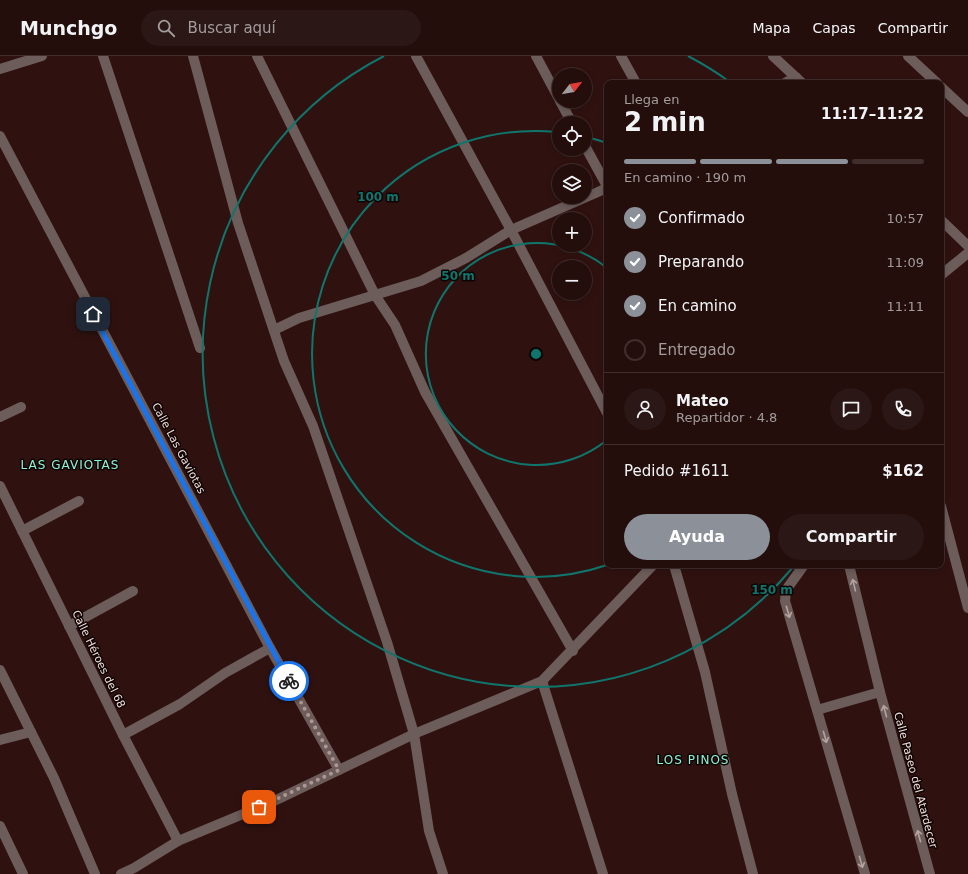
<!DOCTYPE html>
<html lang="es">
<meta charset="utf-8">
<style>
body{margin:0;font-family:"DejaVu Sans",sans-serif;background:#2b1715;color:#f1f3f6;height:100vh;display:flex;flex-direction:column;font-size:15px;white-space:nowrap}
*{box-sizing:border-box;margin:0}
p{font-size:13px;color:#a39c9d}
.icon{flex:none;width:22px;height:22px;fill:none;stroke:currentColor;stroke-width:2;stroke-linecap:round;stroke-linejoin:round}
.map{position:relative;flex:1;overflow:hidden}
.side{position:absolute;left:604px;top:24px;width:340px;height:488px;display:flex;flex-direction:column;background:#230e0c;border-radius:8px;box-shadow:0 2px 6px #0003,0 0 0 1px #402e2d}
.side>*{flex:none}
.needle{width:26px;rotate:59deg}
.controls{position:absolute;left:552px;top:12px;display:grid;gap:8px}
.controls a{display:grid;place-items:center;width:40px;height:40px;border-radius:50%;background:#230e0c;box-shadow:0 2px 6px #0003,0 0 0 1px #402e2d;font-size:20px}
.pin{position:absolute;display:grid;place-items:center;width:34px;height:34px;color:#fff;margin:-17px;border-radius:8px;box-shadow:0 2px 6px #0006}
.courier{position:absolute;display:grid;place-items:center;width:40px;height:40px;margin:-20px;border:3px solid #1a73e8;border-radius:50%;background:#fff;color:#222;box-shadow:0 1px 5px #0007}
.head em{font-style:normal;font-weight:600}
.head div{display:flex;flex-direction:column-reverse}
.head{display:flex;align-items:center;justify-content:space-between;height:68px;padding:0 20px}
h1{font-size:26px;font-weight:600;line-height:30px}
.bar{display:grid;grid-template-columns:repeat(4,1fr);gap:6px 4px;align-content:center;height:48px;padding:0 20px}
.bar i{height:5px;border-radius:3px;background:#402e2d}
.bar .active{background:#8c9099}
.bar p{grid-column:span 4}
.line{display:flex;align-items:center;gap:10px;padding:0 20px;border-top:1px solid #402e2d}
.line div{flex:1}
.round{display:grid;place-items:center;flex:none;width:42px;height:42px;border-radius:21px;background:#2b1715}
ol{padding:0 20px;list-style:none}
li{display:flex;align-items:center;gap:12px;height:44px}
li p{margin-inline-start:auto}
li .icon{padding:4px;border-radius:50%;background:#8c9099;color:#fff;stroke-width:4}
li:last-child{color:#a39c9d}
li i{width:22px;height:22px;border:2px solid #402e2d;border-radius:50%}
.primary-button{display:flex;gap:8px;margin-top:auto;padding:8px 20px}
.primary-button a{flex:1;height:46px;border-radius:24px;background:#8c9099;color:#fff;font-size:16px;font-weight:600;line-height:46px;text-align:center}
.primary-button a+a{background:#2b1715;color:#f1f3f6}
header{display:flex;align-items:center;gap:24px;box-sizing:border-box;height:56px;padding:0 20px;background:#230e0c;border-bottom:1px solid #402e2d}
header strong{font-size:19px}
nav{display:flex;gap:22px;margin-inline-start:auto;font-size:14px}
.search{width:280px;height:36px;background:#2b1715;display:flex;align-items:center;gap:10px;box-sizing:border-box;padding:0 14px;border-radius:22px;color:#a39c9d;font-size:15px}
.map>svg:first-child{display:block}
</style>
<header>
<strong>Munchgo</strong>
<div class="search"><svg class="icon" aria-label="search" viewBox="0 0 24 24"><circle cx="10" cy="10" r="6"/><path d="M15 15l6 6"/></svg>Buscar aquí</div>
<nav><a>Mapa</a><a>Capas</a><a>Compartir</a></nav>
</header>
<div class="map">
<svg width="968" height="818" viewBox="0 0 968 818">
<rect width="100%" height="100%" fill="#2f1210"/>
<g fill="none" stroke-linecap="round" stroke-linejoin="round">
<!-- minor -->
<g stroke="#6c5c5a" stroke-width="10">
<polyline points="103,0 200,292"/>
<polyline points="193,0 238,167 284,305 313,370 387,586 414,678 429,775 443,818"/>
<polyline points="257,0 375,239 395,269 425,336 573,595"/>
<polyline points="416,0 511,174 607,357"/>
<polyline points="536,0 559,43"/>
<polyline points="621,0 636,27"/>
<polyline points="773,0 802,27"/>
<polyline points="908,0 937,27"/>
<polyline points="0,13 42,0"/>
<polyline points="785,27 796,21"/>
<polyline points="941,31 968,56"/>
<polyline points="560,45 572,67"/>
<polyline points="0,80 270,592 339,714"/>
<polyline points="585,90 607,130"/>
<polyline points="941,164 968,190"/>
<polyline points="941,219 968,197"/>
<polyline points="274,274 299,262 421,225 466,202 511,174 607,132"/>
<polyline points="0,361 21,351"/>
<polyline points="0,430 123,679 178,785"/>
<polyline points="941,450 968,552"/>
<polyline points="22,475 79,445"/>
<polyline points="674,509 705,616 732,738 753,818"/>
<polyline points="804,509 786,534 785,545 865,818"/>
<polyline points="849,509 880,636 930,818"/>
<polyline points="69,570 133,535"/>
<polyline points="0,614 54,722 95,818"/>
<polyline points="542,625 603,818"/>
<polyline points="817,654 880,636"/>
<polyline points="123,679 180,648 225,617 270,592"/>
<polyline points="0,684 31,676"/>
<polyline points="0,770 23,818"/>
<polyline points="121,818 134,812 178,785 272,746 414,678 542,625 653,509"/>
</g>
</g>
<!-- one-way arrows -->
<defs><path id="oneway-shaft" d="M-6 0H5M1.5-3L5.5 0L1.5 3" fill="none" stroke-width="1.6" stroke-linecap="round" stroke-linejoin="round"/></defs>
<g stroke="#b6a3a0">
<use href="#oneway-shaft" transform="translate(854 529) rotate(-104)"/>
<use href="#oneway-shaft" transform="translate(788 556) rotate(74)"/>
<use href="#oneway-shaft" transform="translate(885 655) rotate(-105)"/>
<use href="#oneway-shaft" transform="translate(825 681) rotate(74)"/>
<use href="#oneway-shaft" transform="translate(919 780) rotate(-105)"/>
<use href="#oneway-shaft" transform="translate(861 806) rotate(74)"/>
</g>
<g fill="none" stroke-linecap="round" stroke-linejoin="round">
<!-- done -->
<polyline stroke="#ae9693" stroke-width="4" stroke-dasharray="0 7.2" points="259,751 339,714 289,625"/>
<!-- route -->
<polyline stroke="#1a73e8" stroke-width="5" points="93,258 289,625"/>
</g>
<!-- distance rings -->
<g fill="none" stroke="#0f766e" stroke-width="2">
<path d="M607 384A111 111 0 1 1 607 212"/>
<path d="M607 509A223 223 0 1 1 557 76M586 81A223 223 0 0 1 607 87"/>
<path d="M794 510A334 334 0 1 1 384 0M688 0A334 334 0 0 1 730 26"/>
</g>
<g text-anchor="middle" stroke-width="3" stroke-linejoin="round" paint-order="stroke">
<!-- street labels -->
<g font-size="11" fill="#f2ddda" stroke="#0e0403">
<text transform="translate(179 392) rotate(62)" y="4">Calle Las Gaviotas</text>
<text transform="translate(99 603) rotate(64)" y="4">Calle Héroes del 68</text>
<text transform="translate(916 724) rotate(75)" y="4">Calle Paseo del Atardecer</text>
</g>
<!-- neighbourhood labels -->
<g font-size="12" letter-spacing="1" fill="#8ff1d8" stroke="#0e0403">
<text x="70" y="413">LAS GAVIOTAS</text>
<text x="693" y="708">LOS PINOS</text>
</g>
</g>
<circle cx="536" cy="298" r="6" fill="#0f766e" stroke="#0e0403" stroke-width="2"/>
<g font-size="12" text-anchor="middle" font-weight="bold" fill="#0f766e" stroke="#0e0403" stroke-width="3" stroke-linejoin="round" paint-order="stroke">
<text x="378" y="145">100 m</text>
<text x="458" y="224">50 m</text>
<text x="772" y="538">150 m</text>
</g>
</svg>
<div class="controls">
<a><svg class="needle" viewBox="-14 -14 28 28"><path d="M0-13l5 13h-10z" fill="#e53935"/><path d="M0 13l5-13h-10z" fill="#a39c9d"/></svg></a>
<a><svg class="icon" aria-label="locate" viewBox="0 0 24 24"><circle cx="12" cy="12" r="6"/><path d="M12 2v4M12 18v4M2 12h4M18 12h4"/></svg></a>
<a><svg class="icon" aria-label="layers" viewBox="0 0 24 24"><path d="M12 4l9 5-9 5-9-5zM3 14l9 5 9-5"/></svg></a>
<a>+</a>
<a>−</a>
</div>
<div class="pin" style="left:259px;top:751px;background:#ea580c"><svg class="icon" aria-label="bag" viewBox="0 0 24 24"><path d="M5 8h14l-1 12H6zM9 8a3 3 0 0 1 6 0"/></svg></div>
<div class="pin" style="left:93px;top:258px;background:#1f2937"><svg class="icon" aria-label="home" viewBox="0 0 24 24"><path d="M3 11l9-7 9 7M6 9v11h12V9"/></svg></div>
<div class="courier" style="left:289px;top:625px"><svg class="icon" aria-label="bike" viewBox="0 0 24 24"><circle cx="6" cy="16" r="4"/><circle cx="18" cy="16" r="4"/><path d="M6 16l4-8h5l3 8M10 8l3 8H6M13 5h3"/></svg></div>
<section class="side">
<div class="head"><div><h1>2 min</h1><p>Llega en</p></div><em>11:17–11:22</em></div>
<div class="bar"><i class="active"></i><i class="active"></i><i class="active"></i><i></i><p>En camino · 190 m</p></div>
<ol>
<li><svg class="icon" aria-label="check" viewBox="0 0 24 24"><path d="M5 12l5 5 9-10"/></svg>Confirmado<p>10:57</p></li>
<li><svg class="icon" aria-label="check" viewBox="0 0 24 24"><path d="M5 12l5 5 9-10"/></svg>Preparando<p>11:09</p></li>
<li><svg class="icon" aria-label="check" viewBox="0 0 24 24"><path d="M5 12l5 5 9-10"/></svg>En camino<p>11:11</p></li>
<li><i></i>Entregado</li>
</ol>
<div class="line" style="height:72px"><a class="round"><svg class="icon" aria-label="person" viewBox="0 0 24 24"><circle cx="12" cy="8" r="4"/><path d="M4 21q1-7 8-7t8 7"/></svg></a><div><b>Mateo</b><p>Repartidor · 4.8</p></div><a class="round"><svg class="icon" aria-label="chat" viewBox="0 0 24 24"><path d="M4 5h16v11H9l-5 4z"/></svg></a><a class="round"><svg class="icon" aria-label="phone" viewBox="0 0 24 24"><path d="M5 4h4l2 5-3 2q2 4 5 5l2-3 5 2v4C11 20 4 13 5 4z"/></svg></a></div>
<div class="line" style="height:52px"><div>Pedido #1611</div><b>$162</b></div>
<div class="primary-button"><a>Ayuda</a><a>Compartir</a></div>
</section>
</div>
